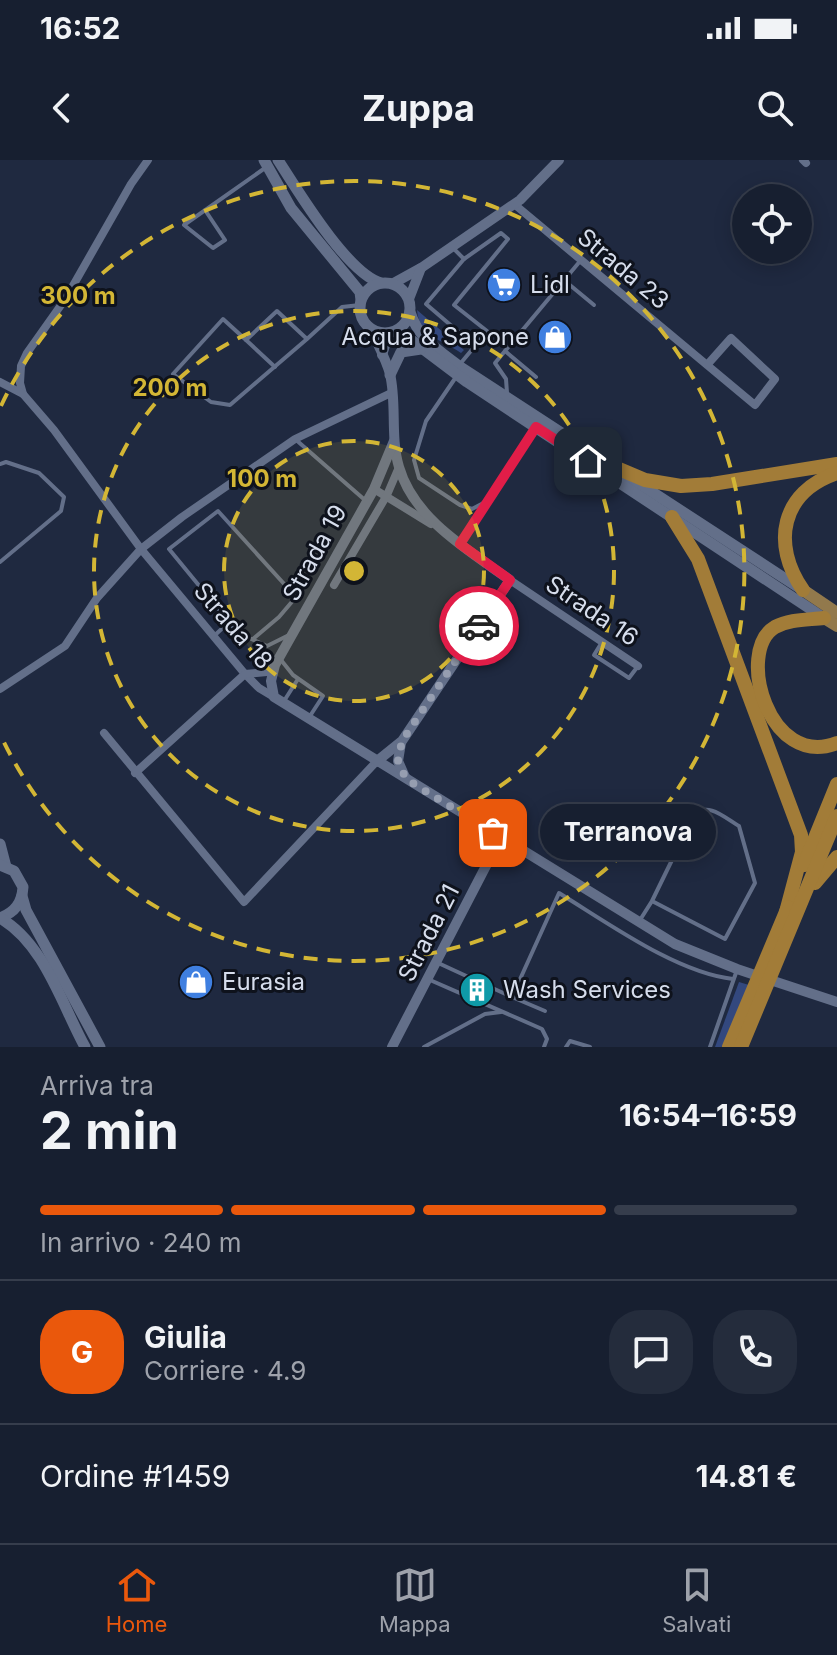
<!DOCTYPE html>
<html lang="it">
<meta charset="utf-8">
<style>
body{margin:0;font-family:Inter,sans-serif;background:#242c3c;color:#f1f3f6;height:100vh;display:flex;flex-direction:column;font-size:30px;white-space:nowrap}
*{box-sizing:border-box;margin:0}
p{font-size:26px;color:#9ea2ab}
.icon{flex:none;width:44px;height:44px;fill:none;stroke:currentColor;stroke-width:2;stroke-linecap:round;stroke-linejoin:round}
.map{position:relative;height:887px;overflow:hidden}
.drawer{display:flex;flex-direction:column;background:#171f30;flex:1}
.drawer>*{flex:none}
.controls{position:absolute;left:732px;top:24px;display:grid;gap:16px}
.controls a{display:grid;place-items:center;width:80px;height:80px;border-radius:50%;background:#171f30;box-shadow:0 4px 20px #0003,0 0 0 2px #363d4c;font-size:40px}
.pin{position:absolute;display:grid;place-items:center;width:68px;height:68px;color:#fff;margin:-34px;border-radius:16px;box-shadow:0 4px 12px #0006}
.courier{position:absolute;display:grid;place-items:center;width:80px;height:80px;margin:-40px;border:6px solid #e11d48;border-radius:50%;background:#fff;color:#222;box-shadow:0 2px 10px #0007}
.bubble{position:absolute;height:56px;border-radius:28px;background:#171f30;box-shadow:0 4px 20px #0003,0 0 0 2px #363d4c;font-size:26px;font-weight:700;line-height:56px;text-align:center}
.head em{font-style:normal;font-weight:700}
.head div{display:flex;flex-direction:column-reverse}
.head{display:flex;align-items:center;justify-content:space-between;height:136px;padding:0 40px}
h1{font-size:52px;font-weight:700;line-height:60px}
.bar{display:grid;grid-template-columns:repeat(4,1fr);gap:12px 8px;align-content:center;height:96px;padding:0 40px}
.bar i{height:10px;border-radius:6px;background:#363d4c}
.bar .active{background:#ea580c}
.bar p{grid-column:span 4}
.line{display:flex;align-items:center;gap:20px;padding:0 40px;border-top:2px solid #363d4c}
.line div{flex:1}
.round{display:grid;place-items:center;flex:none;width:84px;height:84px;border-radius:32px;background:#242c3c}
.status{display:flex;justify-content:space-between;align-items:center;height:56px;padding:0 40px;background:#171f30;direction:ltr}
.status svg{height:22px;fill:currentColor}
header{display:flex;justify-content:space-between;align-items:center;height:104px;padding:0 40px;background:#171f30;font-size:36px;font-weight:700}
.dock{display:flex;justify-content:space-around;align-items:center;height:112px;border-top:2px solid #363d4c;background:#171f30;font-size:22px;color:#9ea2ab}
.dock a{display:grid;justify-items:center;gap:4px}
.dock .active{color:#ea580c}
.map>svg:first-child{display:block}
</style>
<div class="status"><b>16:52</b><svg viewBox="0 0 49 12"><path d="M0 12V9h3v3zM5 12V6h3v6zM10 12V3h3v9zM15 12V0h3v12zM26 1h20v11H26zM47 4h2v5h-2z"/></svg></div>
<header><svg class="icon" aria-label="back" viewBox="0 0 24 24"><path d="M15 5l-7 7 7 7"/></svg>Zuppa<svg class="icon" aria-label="search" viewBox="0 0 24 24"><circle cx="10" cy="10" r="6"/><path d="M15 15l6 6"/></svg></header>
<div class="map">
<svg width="837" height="887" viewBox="0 0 837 887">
<rect width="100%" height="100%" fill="#1f2940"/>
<!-- green -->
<g fill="#33487e">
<path d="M417 150 464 190 461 193C444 181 419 176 417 150Z"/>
<polygon points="739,822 749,825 724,887 715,887"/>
</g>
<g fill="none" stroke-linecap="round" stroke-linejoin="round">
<!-- service -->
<g stroke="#636f89" stroke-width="4">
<polyline points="205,50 225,80 213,88 184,65 265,8"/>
<polyline points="452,87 464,99"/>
<polyline points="565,121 594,145"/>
<polyline points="307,179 230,245 211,242 173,214 223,159 246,180 277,151 307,179 342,147 360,145"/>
<polyline points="246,180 275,207"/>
<polyline points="505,191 495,203 506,219 507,233"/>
<polyline points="460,204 475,186 426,144 464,99 501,73 508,79 454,145 487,171 475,186"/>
<polyline points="456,217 426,261 414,300 419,318 460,345 472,349 491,339 535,269"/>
<polyline points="536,217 505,191 581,100"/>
<polyline points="295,279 366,341"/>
<polyline points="0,304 6,302 39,313 64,337 61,351 0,402"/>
<polyline points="461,382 490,340"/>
<polyline points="214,476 229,462"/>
<polyline points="253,479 279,457 296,437 218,351 169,389 238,473 267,486 289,475"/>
<polyline points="602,482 594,495 629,518 638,506"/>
<polyline points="281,500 293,515 323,536 310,556"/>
<polyline points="284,541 298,519"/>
<path d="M640 760 652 741 725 779 755 723 739 666C725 658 708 641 694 655L652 741"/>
<path d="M436 802 512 837 559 733C608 763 677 813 733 819"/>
<polyline points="430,820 542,869 547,879 544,887"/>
<polyline points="512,837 545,851"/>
<polyline points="424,887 485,854 501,852"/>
<polyline points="566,887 570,881 590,887"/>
<polyline points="710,887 737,810"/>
</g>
<!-- minor -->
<g stroke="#636f89" stroke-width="8">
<polyline points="148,0 131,24 66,138 27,193 21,206 20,223 23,234 54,270 141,389 245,514 259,528 274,537"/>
<polyline points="803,0 806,3"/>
<polyline points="514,44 755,245 775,219 731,178 707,205"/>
<polyline points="0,222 23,234"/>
<polyline points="374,329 431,364"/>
<polyline points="510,420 638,506"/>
<polyline points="334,425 387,335 399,307"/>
<polyline points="0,529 65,486 97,438 141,389 182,357 295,279 391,233"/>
<polyline points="104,573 244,742 376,602"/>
<polyline points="135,613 245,514 267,512 274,506"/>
</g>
<!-- tertiary -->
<g stroke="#636f89" stroke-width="10">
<polyline points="392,124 421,108 520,40 559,0"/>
<polyline points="409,139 421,108"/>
<path d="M371 169C377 183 386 199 390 214 397 244 390 277 399 307 414 359 468 390 510 420L402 581 376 602"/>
<polyline points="382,195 389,173"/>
<polyline points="394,281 374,329 275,505 271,521 274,537 675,784 737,809 837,842"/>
<polyline points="401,583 398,601 405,617"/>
<polyline points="392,887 501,677"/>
</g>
<!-- secondary -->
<g stroke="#636f89" stroke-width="11">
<polyline points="264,0 291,48 360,132 361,140"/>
<path d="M278 0C298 31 347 113 381 123"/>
<circle cx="385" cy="148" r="25"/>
<path d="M410 152C418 178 438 190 459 206L801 429"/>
<polyline points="398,170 467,222 824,458"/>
<polyline points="390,215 401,192 421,189"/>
<polyline points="0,684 6,707"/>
<path d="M0 705 14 711 23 727C22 743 15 752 0 758"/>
<polyline points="22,736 26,750 100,887"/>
<path d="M0 758C44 783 62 845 85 887"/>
</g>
<!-- primary -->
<g stroke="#92794c" stroke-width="12">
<polyline points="803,430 837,453"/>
<polyline points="824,458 837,466"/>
</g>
<!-- trunk -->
<g stroke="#a27c38" stroke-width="14">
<polyline points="619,309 645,320 681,326 712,324 837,304"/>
<polyline points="672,357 698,399 801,675 802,692 786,752"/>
<path d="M803 430C771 384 781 332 837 313"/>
<path d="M824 458C808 460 790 459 775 467 735 491 769 610 837 583"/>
<polyline points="804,705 837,624"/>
<polyline points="815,723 837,697"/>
<polyline points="729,887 788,747"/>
<polyline points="741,887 837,656"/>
</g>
</g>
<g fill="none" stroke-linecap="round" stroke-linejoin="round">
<!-- done -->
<polyline stroke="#969eb0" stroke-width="8" stroke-dasharray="0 14.4" points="479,466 402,581 398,601 406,619 493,673"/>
<!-- route -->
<polyline stroke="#e11d48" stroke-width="10" points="479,466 510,420 460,384 536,267 588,301"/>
</g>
<!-- distance rings -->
<circle cx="354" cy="411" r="130" fill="#d3b635" fill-opacity=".12"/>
<g fill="none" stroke="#d3b635" stroke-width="4" stroke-dasharray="14 10">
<circle cx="354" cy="411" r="130"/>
<circle cx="354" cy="411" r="260"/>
<path d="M1 246A390 390 0 1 1 1 576"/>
</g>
<!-- icons -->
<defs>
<g id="supermarket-disc" transform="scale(1.8)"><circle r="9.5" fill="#3f7fe0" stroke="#0e121c"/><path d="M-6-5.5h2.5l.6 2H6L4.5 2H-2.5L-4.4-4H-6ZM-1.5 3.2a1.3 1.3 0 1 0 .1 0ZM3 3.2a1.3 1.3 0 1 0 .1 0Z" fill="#fff"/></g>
<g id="shop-disc" transform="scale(1.8)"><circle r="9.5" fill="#3f7fe0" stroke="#0e121c"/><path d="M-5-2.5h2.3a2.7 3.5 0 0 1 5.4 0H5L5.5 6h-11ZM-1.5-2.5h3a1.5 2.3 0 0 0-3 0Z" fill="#fff"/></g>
<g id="building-disc" transform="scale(1.8)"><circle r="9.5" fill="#0f9aa8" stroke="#0e121c"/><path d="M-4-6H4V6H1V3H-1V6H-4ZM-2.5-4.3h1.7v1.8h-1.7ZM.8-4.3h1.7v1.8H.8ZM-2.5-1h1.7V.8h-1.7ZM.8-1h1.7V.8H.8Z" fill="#fff"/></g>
</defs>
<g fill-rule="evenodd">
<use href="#supermarket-disc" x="504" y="125"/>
<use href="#shop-disc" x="555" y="177"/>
<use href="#shop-disc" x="196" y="822"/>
<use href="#building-disc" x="477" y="830"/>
</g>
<g text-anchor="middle" stroke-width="6" stroke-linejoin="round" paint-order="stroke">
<!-- street labels -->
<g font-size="24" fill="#d6ddec" stroke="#0e121c">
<text transform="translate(623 109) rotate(40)" y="8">Strada 23</text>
<text transform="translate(315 393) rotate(-61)" y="8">Strada 19</text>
<text transform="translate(592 451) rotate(34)" y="8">Strada 16</text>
<text transform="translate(233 466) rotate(49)" y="8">Strada 18</text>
<text transform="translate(429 773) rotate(-63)" y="8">Strada 21</text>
</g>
<!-- poi labels -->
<g font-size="24" fill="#d6ddec" stroke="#0e121c" text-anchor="start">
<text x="530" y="133">Lidl</text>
<text x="529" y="185" text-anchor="end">Acqua &amp; Sapone</text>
<text x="222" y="830">Eurasia</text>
<text x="503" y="838">Wash Services</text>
</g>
</g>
<circle cx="354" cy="411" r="12" fill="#d3b635" stroke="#0e121c" stroke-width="4"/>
<g font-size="24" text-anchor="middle" font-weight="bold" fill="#d3b635" stroke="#0e121c" stroke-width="6" stroke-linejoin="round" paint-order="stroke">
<text x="78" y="144">300 m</text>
<text x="170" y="236">200 m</text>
<text x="262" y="327">100 m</text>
</g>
</svg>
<div class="controls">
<a><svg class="icon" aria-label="locate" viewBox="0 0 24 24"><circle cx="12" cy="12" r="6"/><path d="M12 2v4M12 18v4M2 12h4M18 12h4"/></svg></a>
</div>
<div class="pin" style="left:493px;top:673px;background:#ea580c"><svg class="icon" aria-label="bag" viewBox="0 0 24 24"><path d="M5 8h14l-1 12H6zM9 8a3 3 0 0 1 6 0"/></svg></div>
<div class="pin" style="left:588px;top:301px;background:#1f2937"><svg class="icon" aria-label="home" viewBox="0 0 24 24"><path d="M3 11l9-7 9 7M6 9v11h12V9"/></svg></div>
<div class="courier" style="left:479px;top:466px"><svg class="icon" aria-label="car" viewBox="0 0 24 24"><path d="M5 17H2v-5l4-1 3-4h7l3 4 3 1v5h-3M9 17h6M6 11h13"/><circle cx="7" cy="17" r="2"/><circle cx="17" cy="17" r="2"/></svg></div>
<div class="bubble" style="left:540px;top:644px;width:176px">Terranova</div>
</div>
<section class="drawer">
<div class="head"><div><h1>2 min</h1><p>Arriva tra</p></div><em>16:54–16:59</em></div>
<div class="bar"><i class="active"></i><i class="active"></i><i class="active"></i><i></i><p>In arrivo · 240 m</p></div>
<div class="line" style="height:144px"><b class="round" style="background:#ea580c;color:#fff">G</b><div><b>Giulia</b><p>Corriere · 4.9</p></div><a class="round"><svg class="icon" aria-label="chat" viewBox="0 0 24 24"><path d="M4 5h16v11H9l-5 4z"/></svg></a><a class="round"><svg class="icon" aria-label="phone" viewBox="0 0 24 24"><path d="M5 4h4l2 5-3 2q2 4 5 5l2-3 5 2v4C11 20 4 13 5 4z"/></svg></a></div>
<div class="line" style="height:104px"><div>Ordine #1459</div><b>14.81 €</b></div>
</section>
<nav class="dock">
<a class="active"><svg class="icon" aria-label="home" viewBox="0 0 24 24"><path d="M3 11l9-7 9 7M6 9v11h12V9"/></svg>Home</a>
<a><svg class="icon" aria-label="map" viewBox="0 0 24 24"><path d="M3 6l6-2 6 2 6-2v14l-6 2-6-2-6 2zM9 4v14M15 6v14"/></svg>Mappa</a>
<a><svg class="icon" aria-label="saved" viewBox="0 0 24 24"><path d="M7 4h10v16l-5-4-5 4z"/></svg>Salvati</a>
</nav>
